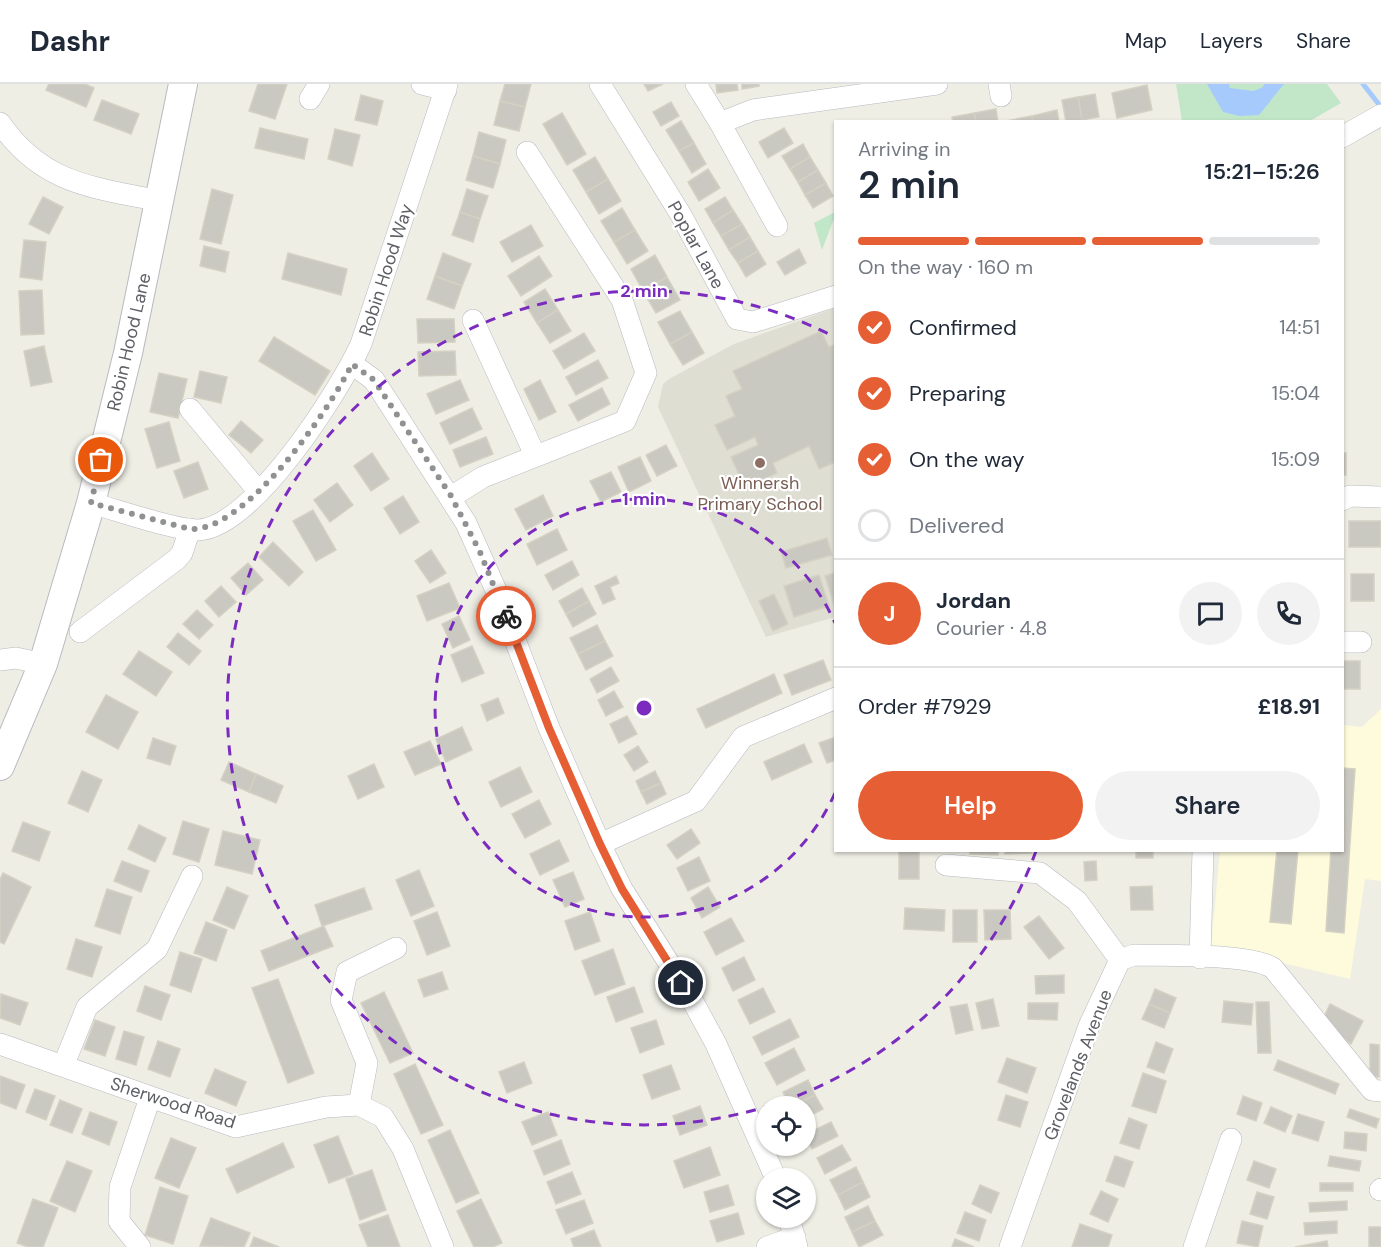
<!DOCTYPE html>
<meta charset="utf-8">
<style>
body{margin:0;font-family:"DM Sans",sans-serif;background:#f2f2f3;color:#1f2937;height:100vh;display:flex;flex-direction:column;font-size:22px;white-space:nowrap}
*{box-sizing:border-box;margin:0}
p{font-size:20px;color:#747a83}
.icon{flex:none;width:33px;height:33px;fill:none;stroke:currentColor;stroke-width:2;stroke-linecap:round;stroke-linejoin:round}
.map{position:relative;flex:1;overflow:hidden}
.details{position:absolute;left:834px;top:36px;width:510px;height:732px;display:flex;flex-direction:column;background:#fff;border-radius:0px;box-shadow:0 2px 4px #0004}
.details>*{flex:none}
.controls{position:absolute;left:756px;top:1012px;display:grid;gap:12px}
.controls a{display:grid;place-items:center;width:60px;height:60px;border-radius:50%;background:#fff;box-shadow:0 2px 4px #0004;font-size:30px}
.pin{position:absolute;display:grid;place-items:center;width:51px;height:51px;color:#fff;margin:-26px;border:3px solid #fff;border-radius:50%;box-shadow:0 2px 6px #0007}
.courier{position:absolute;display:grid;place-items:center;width:60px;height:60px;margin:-30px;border:4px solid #e65f34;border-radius:50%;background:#fff;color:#222;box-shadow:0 2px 8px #0007}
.overview em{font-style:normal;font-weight:600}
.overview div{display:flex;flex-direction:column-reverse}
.overview{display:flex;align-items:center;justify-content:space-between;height:102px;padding:0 24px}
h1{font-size:39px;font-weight:600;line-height:45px}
.bar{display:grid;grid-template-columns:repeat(4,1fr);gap:9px 6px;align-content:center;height:72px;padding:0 24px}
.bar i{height:8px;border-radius:4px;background:#e0e1e3}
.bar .on{background:#e65f34}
.bar p{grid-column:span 4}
.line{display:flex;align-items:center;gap:15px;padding:0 24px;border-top:2px solid #e0e1e3}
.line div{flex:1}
.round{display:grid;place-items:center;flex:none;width:63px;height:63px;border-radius:32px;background:#f2f2f3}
ol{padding:0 24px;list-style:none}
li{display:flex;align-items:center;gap:18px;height:66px}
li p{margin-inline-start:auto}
li .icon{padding:6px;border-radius:50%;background:#e65f34;color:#fff;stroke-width:4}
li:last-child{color:#747a83}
li i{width:33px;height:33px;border:3px solid #e0e1e3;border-radius:50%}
.cta{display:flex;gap:12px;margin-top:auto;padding:12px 24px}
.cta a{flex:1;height:69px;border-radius:36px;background:#e65f34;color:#fff;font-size:24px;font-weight:600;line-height:69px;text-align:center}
.cta a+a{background:#f2f2f3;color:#1f2937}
header{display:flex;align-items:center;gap:36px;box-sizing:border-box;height:84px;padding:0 30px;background:#fff;border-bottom:2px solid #e0e1e3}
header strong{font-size:28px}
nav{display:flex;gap:33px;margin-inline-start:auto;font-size:21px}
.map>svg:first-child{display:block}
</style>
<header>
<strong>Dashr</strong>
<nav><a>Map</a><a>Layers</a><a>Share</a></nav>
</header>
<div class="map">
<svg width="1381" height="1163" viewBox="0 0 1381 1163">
<rect width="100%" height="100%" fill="#efeee5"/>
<!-- commercial -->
<polygon fill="#fdfbdc" points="1381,625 1381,797 1365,795 1350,895 1211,862 1220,767 1342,766 1343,641 1362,643"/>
<!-- education -->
<polygon fill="#dfded3" points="835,224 835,533 766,553 658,323 663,300 669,295 734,260"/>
<!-- green -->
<g fill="#c2e6c8">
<polygon points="1176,0 1327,0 1341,19 1310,37 1182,37"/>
<polygon points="835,128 835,132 822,166 814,139"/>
</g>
<!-- water -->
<polygon fill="#a7cafd" points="1207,0 1229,0 1230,4 1254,7 1263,3 1264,0 1284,0 1259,31 1239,32 1223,28"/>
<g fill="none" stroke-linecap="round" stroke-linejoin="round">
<!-- stream -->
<polyline stroke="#a7cafd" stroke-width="5" points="1363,0 1381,23"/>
</g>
<!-- building -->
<g fill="#cac9c1" stroke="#d4d1c3" stroke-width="1.5">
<polygon points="49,0 85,0 94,4 86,23 46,6"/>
<polygon points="258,0 287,0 275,35 249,27"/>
<polygon points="505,0 531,0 525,23 500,17"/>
<polygon points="644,0 663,0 648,7"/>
<polygon points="716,0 737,0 738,6 717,9"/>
<polygon points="742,0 759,0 759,2 742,5"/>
<polygon points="1147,1 1152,26 1117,34 1112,9"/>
<polygon points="1095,10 1099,33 1082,36 1078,13"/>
<polygon points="361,11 383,17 377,41 355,36"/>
<polygon points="1078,13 1082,36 1066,38 1062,16"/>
<polygon points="102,16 139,30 131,50 94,36"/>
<polygon points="500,17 525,23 519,47 494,41"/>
<polygon points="671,18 679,32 661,42 653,28"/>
<polygon points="996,25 998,38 976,38 974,29"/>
<polygon points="1057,26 1059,38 1033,38 1032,32"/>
<polygon points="562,29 586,70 567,81 543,40"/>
<polygon points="974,29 976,38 953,38 952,33"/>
<polygon points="1032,32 1033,38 1006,38 1006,37"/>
<polygon points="681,37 694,59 679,67 666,46"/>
<polygon points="260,44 308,55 304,75 255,64"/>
<polygon points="784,44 793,59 768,74 759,58"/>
<polygon points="335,45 360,51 352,82 328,75"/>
<polygon points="479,48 506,56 500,80 473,72"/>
<polygon points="694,59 706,80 692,89 679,67"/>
<polygon points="803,60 810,73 790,85 782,72"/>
<polygon points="473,72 500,80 493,104 466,96"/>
<polygon points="595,73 608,95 586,108 573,86"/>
<polygon points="810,73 818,86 798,98 790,85"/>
<polygon points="708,85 720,104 699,117 688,98"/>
<polygon points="818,86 826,99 805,111 798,98"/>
<polygon points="608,95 621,117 599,130 586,108"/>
<polygon points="826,99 833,112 813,124 805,111"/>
<polygon points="212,105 233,111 221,160 200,155"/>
<polygon points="467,105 488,112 480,135 460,128"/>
<polygon points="43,113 63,123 49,150 29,140"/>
<polygon points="725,113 733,126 713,139 705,125"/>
<polygon points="622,124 635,146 614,158 601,137"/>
<polygon points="733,126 742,140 721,152 713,139"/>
<polygon points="460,128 480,135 473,158 452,151"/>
<polygon points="742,140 750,153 729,166 721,152"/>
<polygon points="531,141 543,162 512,178 500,158"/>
<polygon points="635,146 648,167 627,180 614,158"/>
<polygon points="750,153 758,167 738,179 729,166"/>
<polygon points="24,156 46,158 42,196 20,193"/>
<polygon points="204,162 229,168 225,188 200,182"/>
<polygon points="799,165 806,179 785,191 777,178"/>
<polygon points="758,167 766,180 746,193 738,179"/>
<polygon points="288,169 347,185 341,211 282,195"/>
<polygon points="443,169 471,180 462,202 435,192"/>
<polygon points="655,171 667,193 643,207 631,185"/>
<polygon points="539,172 552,192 521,212 508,192"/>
<polygon points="435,192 462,202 454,225 427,215"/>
<polygon points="667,193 680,216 656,229 643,207"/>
<polygon points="545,205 558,226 537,239 524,218"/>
<polygon points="42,206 44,250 21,251 19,207"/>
<polygon points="558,226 571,247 550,259 537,239"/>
<polygon points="680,227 692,248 670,260 658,238"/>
<polygon points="417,235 454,235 455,258 418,259"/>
<polygon points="821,247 829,263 836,260 836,378 819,385 809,362 773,379 777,389 745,404 731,373 758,361 755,353 727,366 715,341 735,332 726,312 742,305 733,287"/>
<polygon points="692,248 704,269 683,281 670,260"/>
<polygon points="584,249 595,267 564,285 553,267"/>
<polygon points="274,253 330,287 315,311 259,277"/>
<polygon points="44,262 52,298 31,302 24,267"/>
<polygon points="455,267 456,291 419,292 418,268"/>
<polygon points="598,276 608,294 576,311 566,293"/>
<polygon points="200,287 227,293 221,319 194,313"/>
<polygon points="159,289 187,295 178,334 150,328"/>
<polygon points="460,296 469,316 436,330 427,310"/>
<polygon points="540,296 556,328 539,336 524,305"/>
<polygon points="602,304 610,320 578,337 569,321"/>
<polygon points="472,324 482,345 450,360 440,339"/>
<polygon points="241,337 263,356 251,369 229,351"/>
<polygon points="169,338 180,377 157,384 145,345"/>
<polygon points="486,353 493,370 460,383 453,366"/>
<polygon points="666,361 677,382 657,392 646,371"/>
<polygon points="372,369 389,395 371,407 354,382"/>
<rect x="1342" y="369" width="4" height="22"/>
<polygon points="640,373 651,397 629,408 618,383"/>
<polygon points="198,378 208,405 184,414 174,387"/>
<polygon points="611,388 621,408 601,418 590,397"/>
<polygon points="337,399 353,421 330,438 314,416"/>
<polygon points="543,411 553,432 526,446 515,425"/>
<polygon points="403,412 419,438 400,450 384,424"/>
<polygon points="313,426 336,466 316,477 293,437"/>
<rect x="1349" y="437" width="32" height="26"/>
<polygon points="557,445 567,466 537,481 527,460"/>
<polygon points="827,454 832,471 786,484 781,468"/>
<polygon points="273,458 303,488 289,502 259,473"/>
<polygon points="431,466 446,489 430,499 415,477"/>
<polygon points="572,477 579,491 553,506 545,491"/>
<polygon points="248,479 263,496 246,511 231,494"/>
<polygon points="836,488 836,524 835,524 825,492"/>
<rect x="1351" y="490" width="23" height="27"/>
<polygon points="819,491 829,522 794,533 784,502"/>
<polygon points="616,492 619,499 610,503 615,515 603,520 595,502"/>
<polygon points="449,499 460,524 427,537 417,512"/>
<polygon points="221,502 236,518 219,533 205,517"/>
<polygon points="582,504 589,517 566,530 559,517"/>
<polygon points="774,510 788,540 773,547 759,517"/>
<polygon points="589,517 596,530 573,543 566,530"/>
<polygon points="197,526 213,541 199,555 183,540"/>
<polygon points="459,532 470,556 453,564 442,540"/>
<polygon points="597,541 605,557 578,570 570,554"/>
<polygon points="178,549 201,567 189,581 167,563"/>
<polygon points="605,557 613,572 586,586 578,570"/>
<polygon points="472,562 484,589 462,598 451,571"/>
<polygon points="139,567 172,588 156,612 123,590"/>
<polygon points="823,576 831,596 792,611 784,591"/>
<rect x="1342" y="577" width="18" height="28"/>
<polygon points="611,583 619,597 597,609 590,595"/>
<polygon points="774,590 782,609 706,644 697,625"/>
<polygon points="614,607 623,623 606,632 598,616"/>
<polygon points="106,611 138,628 118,665 86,648"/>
<polygon points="498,614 504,629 487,637 481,621"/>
<polygon points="627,632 637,650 619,659 610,640"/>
<polygon points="462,643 472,666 446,678 436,655"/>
<polygon points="836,653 836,676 827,679 819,659"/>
<polygon points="153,654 176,662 170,681 147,674"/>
<polygon points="430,657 441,680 415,691 404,668"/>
<polygon points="804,660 812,678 772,696 764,678"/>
<polygon points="638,662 648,678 634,687 624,671"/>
<polygon points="229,678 256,690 249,708 221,696"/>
<polygon points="374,680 384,703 358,715 348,692"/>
<polygon points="520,683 532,708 501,723 489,698"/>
<polygon points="1342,684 1355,685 1344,849 1326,847 1331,766 1342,766"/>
<polygon points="82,687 102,696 88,728 68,719"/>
<polygon points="655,687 661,699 641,708 636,697"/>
<polygon points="256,690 283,702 276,719 249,708"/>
<polygon points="661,699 666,710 647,720 641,708"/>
<polygon points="539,716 551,740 525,754 512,730"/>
<polygon points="183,737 209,745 199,778 173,770"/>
<polygon points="23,738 50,748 39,777 12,767"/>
<polygon points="139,741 166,754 155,778 128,765"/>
<polygon points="691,745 700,759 677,775 667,761"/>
<polygon points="223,747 260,756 252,790 215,781"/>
<polygon points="559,756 569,777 540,791 530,770"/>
<rect x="899" y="766" width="20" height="29"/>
<polygon points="970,766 998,766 998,771 970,770"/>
<polygon points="1005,766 1031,766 1031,769 1005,770"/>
<rect x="1136" y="766" width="17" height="8"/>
<polygon points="1277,766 1298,766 1291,840 1270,838"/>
<polygon points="699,773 710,797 688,807 677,784"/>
<polygon points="122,777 149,787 141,808 114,797"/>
<polygon points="1096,777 1097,796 1085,797 1084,778"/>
<polygon points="419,786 434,822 411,832 396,796"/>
<polygon points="573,788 584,815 565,823 553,796"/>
<polygon points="3,789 31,803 4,860 0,858 0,796"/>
<polygon points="1152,802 1153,826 1131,826 1130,803"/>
<polygon points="227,803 248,812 234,845 213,836"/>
<polygon points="708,803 720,823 702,834 691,814"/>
<polygon points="364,804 372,825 322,842 315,821"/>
<polygon points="107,805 132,813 120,850 95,842"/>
<polygon points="905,824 945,826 944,847 904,845"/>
<rect x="953" y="826" width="24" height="32"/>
<polygon points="984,826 1010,826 1011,855 985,856"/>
<polygon points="437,828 450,862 427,871 414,837"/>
<polygon points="590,828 600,857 575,866 565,837"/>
<polygon points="1039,832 1064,864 1049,875 1024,843"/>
<polygon points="731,834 744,857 716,871 704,848"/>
<polygon points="206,838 227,846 216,877 194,869"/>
<polygon points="324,842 333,862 269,887 261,867"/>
<polygon points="76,855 102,863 92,893 67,885"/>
<polygon points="613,865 625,900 595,911 582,877"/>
<polygon points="180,868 202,875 191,908 170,901"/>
<polygon points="744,873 755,896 733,907 722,884"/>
<polygon points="442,888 448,905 424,913 418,896"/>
<polygon points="1064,891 1064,909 1036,910 1035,892"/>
<polygon points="278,895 314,989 288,999 252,904"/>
<polygon points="145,902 170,911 161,936 137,927"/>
<polygon points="634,903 643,928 616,938 607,913"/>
<polygon points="763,904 775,928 750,940 738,916"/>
<polygon points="1155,905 1176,914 1170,929 1149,920"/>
<polygon points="384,908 413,969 390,979 361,919"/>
<polygon points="1,910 28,919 20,941 0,934"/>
<polygon points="993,915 999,942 982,945 976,919"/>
<polygon points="1224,917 1253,920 1251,941 1222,938"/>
<polygon points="1256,918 1269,918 1271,969 1258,969"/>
<polygon points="1028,919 1058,919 1057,936 1028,935"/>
<polygon points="967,920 973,946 956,950 950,923"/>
<polygon points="1149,920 1170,929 1164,944 1142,935"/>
<polygon points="1330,920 1363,937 1351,960 1336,951 1324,933"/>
<polygon points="790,935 799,953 762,971 753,953"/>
<polygon points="95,936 115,943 105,972 84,965"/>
<polygon points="656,936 664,960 640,969 631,944"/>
<polygon points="124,947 144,953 136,981 116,975"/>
<polygon points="158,957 180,965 170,993 148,985"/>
<polygon points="1156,958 1173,965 1164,989 1147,983"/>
<polygon points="1370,960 1379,961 1379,993 1370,993"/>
<polygon points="794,964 805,986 777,1001 765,979"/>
<polygon points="1007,974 1036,984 1027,1009 998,998"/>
<polygon points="1278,976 1339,1000 1335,1010 1274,986"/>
<polygon points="524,978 532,999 507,1009 499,988"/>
<polygon points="415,980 443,1041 421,1050 394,990"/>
<polygon points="671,981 680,1005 652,1015 643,991"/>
<polygon points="215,985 246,998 236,1022 205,1009"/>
<polygon points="1143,989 1166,997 1156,1029 1132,1022"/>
<polygon points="0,992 25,1001 16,1025 0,1019"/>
<polygon points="808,996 815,1011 790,1023 783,1008"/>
<polygon points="35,1005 55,1012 46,1036 26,1028"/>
<polygon points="815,1011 823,1025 806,1034 806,1023 790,1023"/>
<polygon points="1006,1011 1028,1018 1020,1043 998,1036"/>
<polygon points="1243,1012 1262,1019 1256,1037 1237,1030"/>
<polygon points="60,1016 82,1025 72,1049 50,1041"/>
<polygon points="700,1022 707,1041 680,1051 673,1032"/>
<polygon points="1271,1023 1292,1032 1285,1048 1264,1039"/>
<polygon points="1350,1025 1379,1035 1376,1044 1347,1033"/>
<polygon points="90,1028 117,1038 109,1061 82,1050"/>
<polygon points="548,1028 557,1051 532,1061 522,1038"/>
<polygon points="1298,1030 1324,1038 1318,1057 1292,1049"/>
<polygon points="1129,1034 1147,1041 1139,1065 1120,1059"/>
<polygon points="831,1038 838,1052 812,1065 806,1050"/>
<polygon points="450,1046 479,1109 456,1119 428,1056"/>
<polygon points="1345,1048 1367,1050 1366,1067 1344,1064"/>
<polygon points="338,1052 353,1090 329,1099 314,1061"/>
<polygon points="171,1054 196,1064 179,1104 155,1094"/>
<polygon points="561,1056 570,1080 544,1091 534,1067"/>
<polygon points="283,1059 294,1083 237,1109 226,1085"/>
<polygon points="842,1061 851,1076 825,1090 817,1074"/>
<polygon points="710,1063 720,1091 684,1104 674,1077"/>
<polygon points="1115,1072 1133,1078 1124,1103 1106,1097"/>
<polygon points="1330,1072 1361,1077 1359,1087 1328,1082"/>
<polygon points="67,1077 92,1087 75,1128 50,1117"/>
<polygon points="1254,1077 1276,1085 1269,1104 1247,1096"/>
<polygon points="856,1083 863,1098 838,1111 830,1096"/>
<polygon points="372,1086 386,1126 360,1136 346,1095"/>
<polygon points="572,1088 581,1110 556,1120 547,1098"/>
<polygon points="863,1098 870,1113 845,1126 838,1111"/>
<rect x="1320" y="1099" width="33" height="8"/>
<polygon points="728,1101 734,1121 710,1128 704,1108"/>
<polygon points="980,1101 999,1109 991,1129 972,1120"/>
<polygon points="160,1103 188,1112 173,1160 145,1151"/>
<polygon points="1101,1107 1118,1115 1108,1138 1090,1130"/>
<polygon points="1257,1108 1274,1113 1267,1135 1250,1130"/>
<polygon points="33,1115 58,1124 43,1163 28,1163 17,1159"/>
<polygon points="481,1115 502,1159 493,1163 474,1163 457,1127"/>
<polygon points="584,1116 593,1139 566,1150 556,1126"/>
<polygon points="1347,1117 1347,1126 1310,1128 1309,1119"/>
<polygon points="868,1122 875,1137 852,1148 845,1133"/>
<polygon points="965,1128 986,1136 979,1157 957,1149"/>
<polygon points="738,1129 744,1150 717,1158 710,1137"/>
<polygon points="388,1131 400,1163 368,1163 359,1141"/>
<polygon points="211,1134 250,1149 244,1163 200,1162"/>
<polygon points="875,1137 883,1151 859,1163 852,1148"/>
<polygon points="1242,1137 1263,1142 1258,1163 1237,1159"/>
<polygon points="1337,1137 1337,1149 1305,1151 1304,1139"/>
<polygon points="1080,1140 1112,1151 1108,1163 1072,1163"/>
<rect x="1369" y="1143" width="12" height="20"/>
<polygon points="594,1146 601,1163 574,1163 571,1155"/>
<polygon points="254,1153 279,1163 250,1163"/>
<polygon points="955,1155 974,1163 952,1163"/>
<polygon points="1327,1157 1328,1163 1295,1163"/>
</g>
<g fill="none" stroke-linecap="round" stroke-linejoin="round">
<!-- minor casing -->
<g stroke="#b7b9bf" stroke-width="22">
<g id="minor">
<polyline points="422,0 446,6"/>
<polyline points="600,0 681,131 737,235 753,238 836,212"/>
<polyline points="696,0 720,39 753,26 937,0"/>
<polyline points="999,0 1001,12"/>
<polyline points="310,15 319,0"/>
<path d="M0 39C42 100 92 103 159 117"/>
<polyline points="720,39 777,142"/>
<polyline points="1342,53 1381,31"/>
<polyline points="473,236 535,371"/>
<polyline points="352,280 374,296 466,439 495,504 549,644 600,760 622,805 691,914 716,960 776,1095"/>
<polyline points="190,325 259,408"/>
<polyline points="451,413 483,393 625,337 646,289 622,216 527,68"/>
<polyline points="1342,416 1350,412 1381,413"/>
<path d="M91 419C117 426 174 446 198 446 253 444 340 306 361 260L447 0"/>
<polyline points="80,548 177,475 182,469 190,445"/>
<polyline points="1342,558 1361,558"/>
<polyline points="0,576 16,574 43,580"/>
<polyline points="600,760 696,717 743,653 836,614"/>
<polyline points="946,781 1040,789 1077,817 1120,876"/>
<polyline points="1200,874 1203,766"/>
<polyline points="0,960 236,1043 326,1023 359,1021 383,1033 403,1065 443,1163"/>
<polyline points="64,980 87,923 157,865 192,792"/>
<polyline points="359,1021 367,979 341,916 347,888 396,864"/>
<polyline points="1380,1106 1381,1105"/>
<polyline points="789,1134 797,1163"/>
<polyline points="140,1163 119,1137 120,1103 150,1014"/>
<polyline points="767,1163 795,1153"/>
<path d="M1010 1163 1089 942 1120 876 1134 871C1166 872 1250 869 1273 884L1372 1006 1381 1007"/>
<polyline points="1194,1163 1231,1055"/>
</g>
</g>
<!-- secondary casing -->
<g stroke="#b8bac1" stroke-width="30">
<polyline id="secondary" points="0,682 43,580 91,419 128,269 183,0"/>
</g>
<!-- minor -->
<use href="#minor" stroke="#fff" stroke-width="21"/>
<!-- secondary -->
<use href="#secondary" stroke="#fff" stroke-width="28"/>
</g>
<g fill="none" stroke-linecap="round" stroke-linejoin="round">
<!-- done -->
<path stroke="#909192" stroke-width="6" stroke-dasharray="0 10.8" d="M101 376 91 419 190 445C245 448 329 327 352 280L374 296 451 412 480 468 506 532"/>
<!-- route -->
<polyline stroke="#e65f34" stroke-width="8" points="506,532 549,644 600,760 622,805 681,899"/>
</g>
<!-- distance rings -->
<g fill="none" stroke="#7b2cbf" stroke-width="3" stroke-dasharray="10 8">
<path d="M835 709A209 209 0 1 1 835 539"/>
<path d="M1036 767A417 417 0 1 1 833 252"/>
</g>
<!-- markers -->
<circle fill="#8d6e63" stroke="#fff" stroke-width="2" cx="760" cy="379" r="6"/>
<g text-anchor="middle" stroke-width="4.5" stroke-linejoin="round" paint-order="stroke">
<!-- street labels -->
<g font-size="18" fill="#5d5f65" stroke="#fff">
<text transform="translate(696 161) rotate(61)" y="6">Poplar Lane</text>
<text transform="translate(386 186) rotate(-72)" y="6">Robin Hood Way</text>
<text transform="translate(129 258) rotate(-77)" y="6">Robin Hood Lane</text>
<text transform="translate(1078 981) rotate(-69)" y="6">Grovelands Avenue</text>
<text transform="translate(173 1019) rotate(18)" y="6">Sherwood Road</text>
</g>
<!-- education labels -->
<g font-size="18" fill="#785e54" stroke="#fff">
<text x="760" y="405">Winnersh<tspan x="760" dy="21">Primary School</tspan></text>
</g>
</g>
<circle cx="644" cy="624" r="9" fill="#7b2cbf" stroke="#fff" stroke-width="3"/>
<g font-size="18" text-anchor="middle" font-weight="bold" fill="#7b2cbf" stroke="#fff" stroke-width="4.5" stroke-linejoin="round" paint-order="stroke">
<text x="644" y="213">2 min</text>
<text x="644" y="421">1 min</text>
</g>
</svg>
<div class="controls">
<a><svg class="icon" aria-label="locate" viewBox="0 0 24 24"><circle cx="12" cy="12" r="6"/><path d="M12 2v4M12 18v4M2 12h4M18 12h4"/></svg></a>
<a><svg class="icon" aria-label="layers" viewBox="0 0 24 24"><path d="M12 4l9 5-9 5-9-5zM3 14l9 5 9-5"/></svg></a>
</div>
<div class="pin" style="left:101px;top:376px;background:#ea580c"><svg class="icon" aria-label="bag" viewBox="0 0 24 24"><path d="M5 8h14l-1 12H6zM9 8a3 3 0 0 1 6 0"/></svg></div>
<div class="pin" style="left:681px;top:899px;background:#1f2937"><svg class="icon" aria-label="home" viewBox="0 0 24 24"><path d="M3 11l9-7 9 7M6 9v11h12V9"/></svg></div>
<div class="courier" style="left:506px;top:532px"><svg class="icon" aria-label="bike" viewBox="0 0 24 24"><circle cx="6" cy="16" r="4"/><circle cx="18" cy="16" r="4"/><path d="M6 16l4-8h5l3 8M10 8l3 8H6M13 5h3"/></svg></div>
<section class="details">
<div class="overview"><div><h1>2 min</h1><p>Arriving in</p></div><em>15:21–15:26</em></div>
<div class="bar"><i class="on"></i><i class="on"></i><i class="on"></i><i></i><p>On the way · 160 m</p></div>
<ol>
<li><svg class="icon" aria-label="check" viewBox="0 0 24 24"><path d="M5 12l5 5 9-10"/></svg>Confirmed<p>14:51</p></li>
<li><svg class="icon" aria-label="check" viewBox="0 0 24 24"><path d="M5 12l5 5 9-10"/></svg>Preparing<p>15:04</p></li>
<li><svg class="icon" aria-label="check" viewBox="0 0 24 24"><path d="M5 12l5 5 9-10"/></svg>On the way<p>15:09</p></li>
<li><i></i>Delivered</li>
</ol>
<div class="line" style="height:108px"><b class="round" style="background:#e65f34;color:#fff">J</b><div><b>Jordan</b><p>Courier · 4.8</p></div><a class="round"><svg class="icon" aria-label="chat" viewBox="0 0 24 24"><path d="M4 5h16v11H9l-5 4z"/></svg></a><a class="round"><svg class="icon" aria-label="phone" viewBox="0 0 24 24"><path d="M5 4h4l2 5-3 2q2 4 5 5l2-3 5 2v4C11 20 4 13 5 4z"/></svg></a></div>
<div class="line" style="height:78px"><div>Order #7929</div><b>£18.91</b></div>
<div class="cta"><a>Help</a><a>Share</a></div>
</section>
</div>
